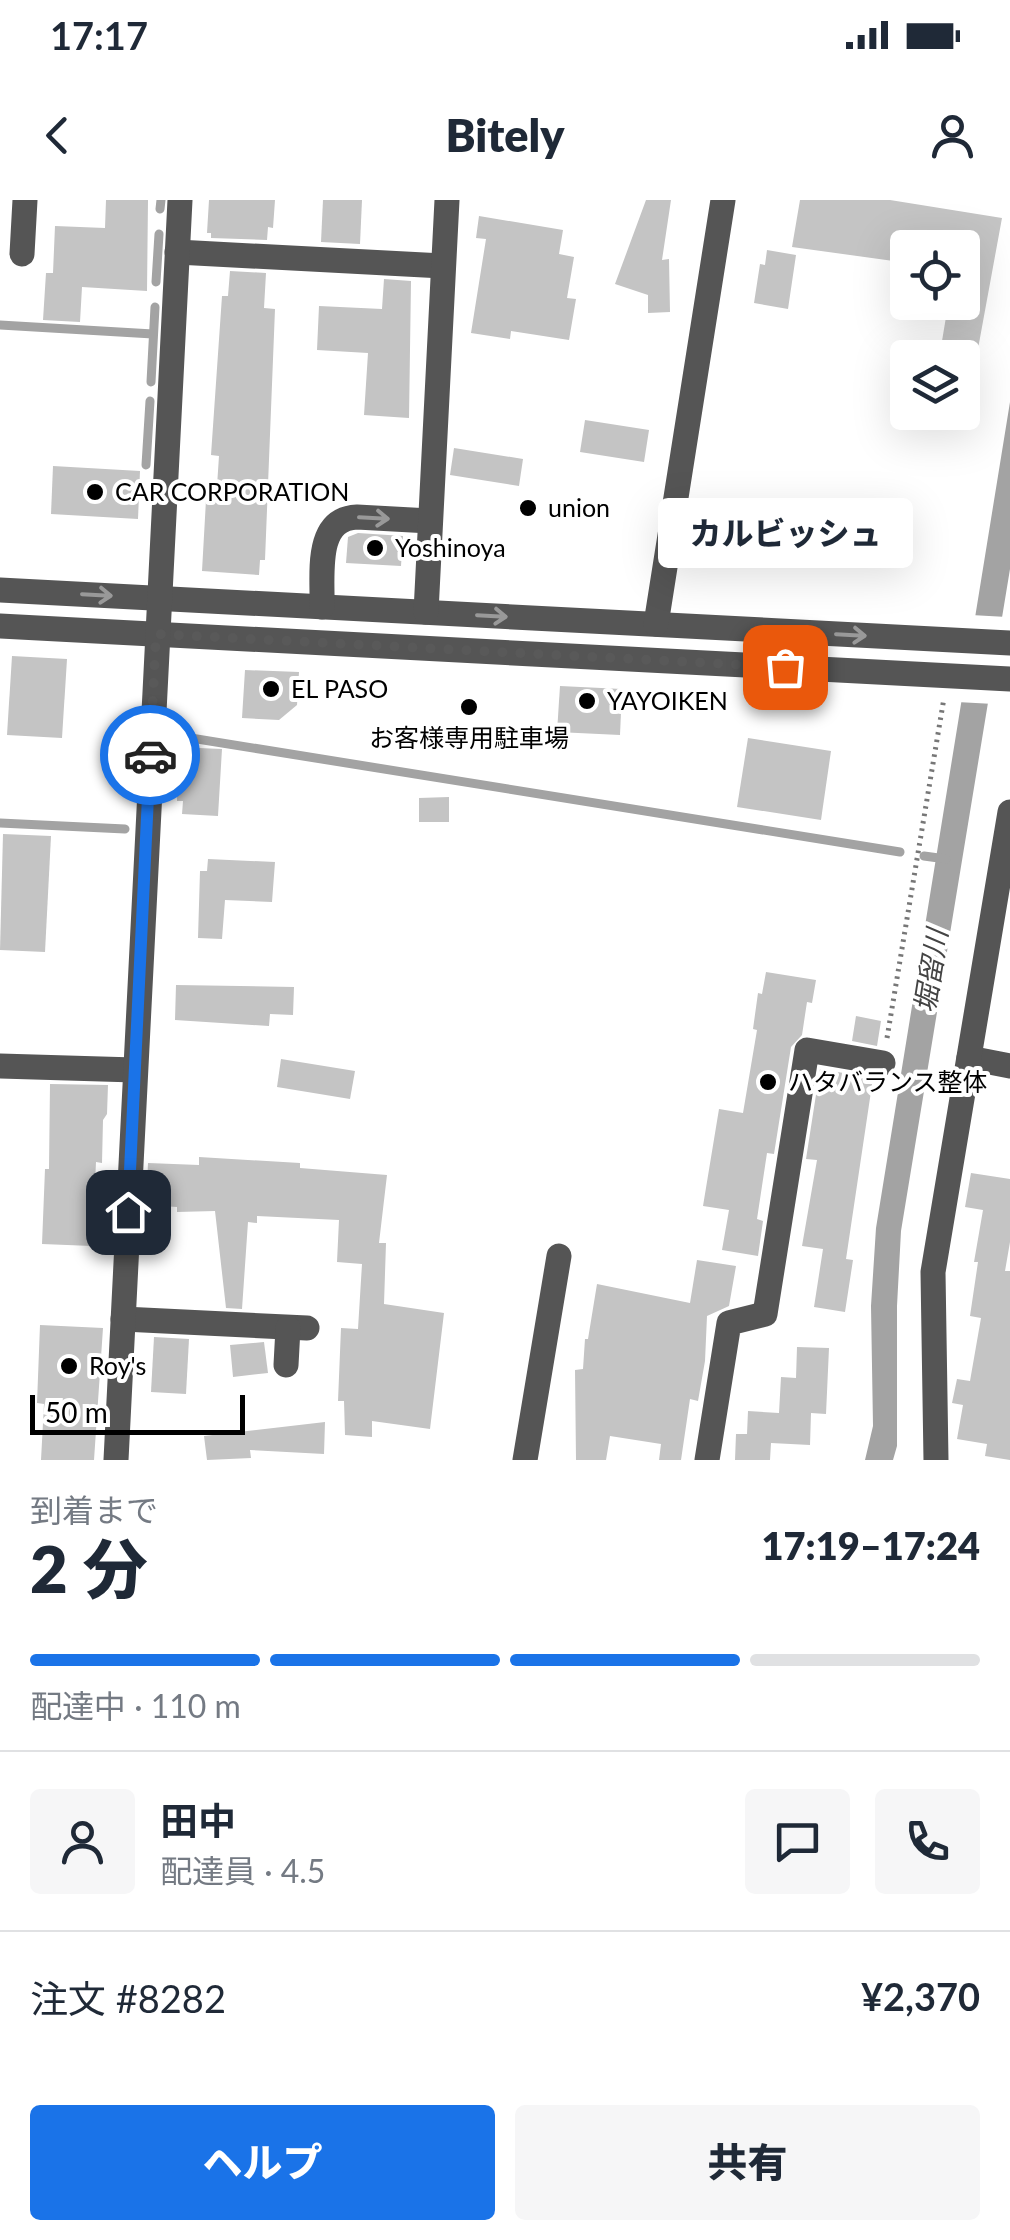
<!DOCTYPE html>
<html lang="ja">
<meta charset="utf-8">
<style>
body{margin:0;font-family:Lato,"Noto Sans JP",sans-serif;background:#f6f6f7;color:#1f2937;height:100vh;display:flex;flex-direction:column;font-size:38px;white-space:nowrap}
*{box-sizing:border-box;margin:0}
p{font-size:32px;color:#747a83}
.icon{flex:none;width:55px;height:55px;fill:none;stroke:currentColor;stroke-width:2;stroke-linecap:round;stroke-linejoin:round}
.map{position:relative;height:1260px;overflow:hidden}
.details{display:flex;flex-direction:column;background:#fff;flex:1}
.details>*{flex:none}
.buttons{position:absolute;left:890px;top:30px;display:grid;gap:20px}
.buttons a{display:grid;place-items:center;width:90px;height:90px;border-radius:10px;background:#fff;box-shadow:0 10px 40px #0002;font-size:50px}
.scale{position:absolute;left:30px;bottom:25px;width:215px;box-sizing:border-box;padding-left:10px;border:5px solid #000;border-top:0;font-size:28px;line-height:35px;white-space:nowrap;color:#000;-webkit-text-stroke:8px #fff;paint-order:stroke}
.pin{position:absolute;display:grid;place-items:center;width:85px;height:85px;color:#fff;margin:-42px;border-radius:20px;box-shadow:0 5px 15px #0006}
.courier{position:absolute;display:grid;place-items:center;width:100px;height:100px;margin:-50px;border:8px solid #1a73e8;border-radius:50%;background:#fff;color:#222;box-shadow:0 2px 12px #0007}
.bubble{position:absolute;height:70px;border-radius:10px;background:#fff;box-shadow:0 10px 40px #0002;font-size:32px;font-weight:800;line-height:70px;text-align:center}
.summary em{font-style:normal;font-weight:800}
.summary div{display:flex;flex-direction:column-reverse}
.summary{display:flex;align-items:center;justify-content:space-between;height:170px;padding:0 30px}
h1{font-size:65px;font-weight:800;line-height:75px}
.bar{display:grid;grid-template-columns:repeat(4,1fr);gap:15px 10px;align-content:center;height:120px;padding:0 30px}
.bar i{height:12px;border-radius:8px;background:#e0e1e3}
.bar .active{background:#1a73e8}
.bar p{grid-column:span 4}
.line{display:flex;align-items:center;gap:25px;padding:0 30px;border-top:2px solid #e0e1e3}
.line div{flex:1}
.round{display:grid;place-items:center;flex:none;width:105px;height:105px;border-radius:10px;background:#f6f6f7}
.button{display:flex;gap:20px;margin-top:auto;padding:20px 30px}
.button a{flex:1;height:115px;border-radius:10px;background:#1a73e8;color:#fff;font-size:40px;font-weight:800;line-height:115px;text-align:center}
.button a+a{background:#f6f6f7;color:#1f2937}
.status{display:flex;justify-content:space-between;align-items:center;height:70px;padding:0 50px;background:#fff;direction:ltr}
.status svg{height:28px;fill:currentColor}
header{display:flex;justify-content:space-between;align-items:center;height:130px;padding:0 30px;background:#fff;font-size:45px;font-weight:800}
.map>svg:first-child{display:block}
</style>
<div class="status"><b>17:17</b><svg viewBox="0 0 49 12"><path d="M0 12V9h3v3zM5 12V6h3v6zM10 12V3h3v9zM15 12V0h3v12zM26 1h20v11H26zM47 4h2v5h-2z"/></svg></div>
<header><svg class="icon" aria-label="back" viewBox="0 0 24 24"><path d="M15 5l-7 7 7 7"/></svg>Bitely<svg class="icon" aria-label="person" viewBox="0 0 24 24"><circle cx="12" cy="8" r="4"/><path d="M4 21q1-7 8-7t8 7"/></svg></header>
<div class="map">
<svg width="1010" height="1260" viewBox="0 0 1010 1260">
<rect width="100%" height="100%" fill="#fff"/>
<!-- water -->
<polygon fill="#a3a3a3" points="1010,202 1010,369 901,1031 897,1106 897,1246 893,1260 865,1260 873,1226 871,1106 876,1028"/>
<!-- pier -->
<polygon fill="#fff" points="971,415 1007,417 994,504 957,502"/>
<g fill="none" stroke-linecap="round" stroke-linejoin="round">
<!-- stream -->
<g stroke="#a3a3a3" stroke-width="9">
<polyline points="160,9 161,0"/>
<polyline points="156,82 159,34"/>
<polyline points="0,125 153,134"/>
<polyline points="151,182 155,107"/>
<polyline points="146,265 150,201"/>
<polyline points="166,534 900,652"/>
<polyline points="0,623 125,629"/>
<polyline points="924,656 946,659"/>
</g>
</g>
<!-- building -->
<g fill="#c4c4c4">
<polygon points="106,0 148,0 147,91 82,87 80,122 43,120 46,73 53,73 55,26 105,28"/>
<polygon points="209,0 275,0 273,28 268,27 267,40 211,38 211,33 207,33"/>
<polygon points="323,0 362,0 360,44 321,42"/>
<polygon points="646,0 671,0 662,60 669,59 670,112 648,113 648,95 615,84"/>
<polygon points="800,0 890,0 1002,18 975,165 962,164 962,150 941,147 946,117 951,117 953,102 962,102 962,48 908,48 908,63 792,47"/>
<polygon points="479,16 563,30 559,54 574,57 567,98 576,99 569,140 511,131 510,139 471,133 486,39 476,38"/>
<polygon points="767,50 796,55 788,109 754,103 760,64 765,65"/>
<polygon points="230,71 266,73 264,108 275,109 265,360 260,360 259,375 202,371 206,300 216,301 219,256 211,255 222,96 228,96"/>
<polygon points="384,79 411,81 409,218 364,215 368,153 317,150 319,106 382,109"/>
<polygon points="585,220 649,230 644,262 580,252"/>
<polygon points="454,248 523,259 519,286 450,275"/>
<polygon points="53,266 140,271 138,319 51,314"/>
<polygon points="775,301 828,309 821,354 768,345"/>
<polygon points="358,333 403,336 401,366 346,363 348,337"/>
<polygon points="12,456 67,459 62,538 7,535"/>
<polygon points="245,470 299,472 297,505 279,520 242,518"/>
<polygon points="560,486 622,489 620,535 557,532"/>
<polygon points="748,538 831,551 821,620 737,607"/>
<polygon points="175,547 222,549 218,616 182,614 183,601 177,601 178,569 174,569"/>
<polygon points="449,597 449,622 419,622 419,598"/>
<polygon points="3,634 51,636 45,752 0,750"/>
<polygon points="208,659 275,662 272,702 225,700 222,739 198,738 200,671 207,671"/>
<polygon points="766,772 816,780 812,803 807,802 802,835 791,847 774,954 767,953 757,1019 763,1021 758,1056 722,1050 729,1010 703,1006 719,909 743,913 757,830 753,829 758,793 762,794"/>
<polygon points="176,785 294,787 293,815 270,814 269,826 175,820"/>
<polygon points="856,816 881,821 877,846 852,841"/>
<polygon points="281,859 355,871 350,899 277,887"/>
<polygon points="820,869 873,878 846,1059 853,1060 845,1112 814,1107 823,1049 802,1046 817,960 806,959"/>
<polygon points="50,884 108,885 107,914 103,920 102,963 96,962 92,1046 42,1044 45,969 49,969"/>
<polygon points="199,957 300,963 300,968 387,975 379,1043 386,1043 384,1104 444,1113 430,1229 372,1221 372,1237 345,1235 344,1201 338,1201 341,1128 358,1129 362,1064 337,1062 339,1020 257,1016 257,1023 248,1022 242,1109 226,1108 215,1011 177,1012 177,1007 146,1005 148,963 199,965"/>
<polygon points="971,973 1010,979 1010,1042 1005,1071 1010,1071 1010,1260 985,1256 987,1244 957,1239 963,1205 952,1203 957,1179 970,1181 981,1118 970,1116 978,1062 974,1062 983,1010 965,1007"/>
<polygon points="697,1060 736,1066 729,1106 707,1116 705,1161 698,1201 690,1199 681,1260 659,1260 661,1244 610,1236 606,1260 576,1260 575,1170 583,1169 585,1139 588,1139 597,1084 690,1103"/>
<polygon points="40,1125 103,1128 94,1260 41,1260 44,1204 37,1203"/>
<polygon points="154,1137 189,1139 186,1194 151,1192"/>
<polygon points="264,1142 268,1173 233,1177 230,1145"/>
<polygon points="797,1147 829,1148 826,1214 811,1213 810,1245 771,1243 770,1260 735,1260 736,1234 747,1234 748,1211 779,1213 781,1177 796,1178"/>
<polygon points="325,1222 324,1254 250,1250 251,1258 207,1260 204,1236"/>
</g>
<g fill="none" stroke-linecap="round" stroke-linejoin="round">
<!-- path -->
<polyline stroke="#777" stroke-width="5" stroke-dasharray="2.5 5" stroke-linecap="butt" points="887,838 944,498"/>
<!-- minor -->
<g stroke="#555" stroke-width="25">
<polyline points="177,52 443,66"/>
<polyline points="22,54 25,0"/>
<polyline points="0,390 1010,443"/>
<path d="M322 407C323 375 314 319 357 317L430 321"/>
<polyline points="426,412 447,0"/>
<polyline points="656,424 723,0"/>
<polyline points="0,426 1010,479"/>
<polyline points="969,858 1010,866"/>
<polyline points="0,866 135,870"/>
<polyline points="123,1119 307,1128"/>
<polyline points="286,1165 288,1128"/>
<polyline points="116,1260 180,0"/>
<polyline points="525,1260 559,1056"/>
<polyline points="707,1260 729,1123 765,1114 807,850 883,863"/>
<polyline points="936,1260 933,1072 1010,612"/>
</g>
</g>
<!-- one-way arrows -->
<defs><path id="oneway-shaft" d="M-6 0H5M1.5-3L5.5 0L1.5 3" fill="none" stroke-width="1.6" stroke-linecap="round" stroke-linejoin="round" transform="scale(2.5)"/></defs>
<g stroke="#999">
<use href="#oneway-shaft" transform="translate(374 318) rotate(3)"/>
<use href="#oneway-shaft" transform="translate(97 395) rotate(3)"/>
<use href="#oneway-shaft" transform="translate(492 416) rotate(3)"/>
<use href="#oneway-shaft" transform="translate(851 435) rotate(3)"/>
</g>
<g fill="none" stroke-linecap="round" stroke-linejoin="round">
<!-- done -->
<polyline stroke="#595959" stroke-width="10" stroke-dasharray="0 18" points="150,555 156,434 785,467"/>
<!-- route -->
<polyline stroke="#1a73e8" stroke-width="12" points="128,1012 150,555"/>
</g>
<!-- markers -->
<g fill="#000" stroke="#fff" stroke-width="4">
<circle cx="95" cy="292" r="10"/>
<circle cx="528" cy="308" r="10"/>
<circle cx="375" cy="348" r="10"/>
<circle cx="271" cy="489" r="10"/>
<circle cx="587" cy="501" r="10"/>
<circle cx="469" cy="507" r="10"/>
<circle cx="768" cy="882" r="10"/>
<circle cx="69" cy="1166" r="10"/>
</g>
<g text-anchor="middle" stroke-width="8" stroke-linejoin="round" paint-order="stroke">
<!-- poi labels -->
<g font-size="25" fill="#000" stroke="#fff" text-anchor="start">
<text x="115" y="301">CAR CORPORATION</text>
<text x="548" y="317">union</text>
<text x="395" y="357">Yoshinoya</text>
<text x="291" y="498">EL PASO</text>
<text x="607" y="510">YAYOIKEN</text>
<text x="469" y="547" text-anchor="middle">お客様専用駐車場</text>
<text x="788" y="891">ハタバランス整体</text>
<text x="89" y="1175">Roy's</text>
</g>
<!-- water labels -->
<g font-size="28" font-style="italic" fill="#444" stroke="#fff">
<text transform="translate(931 771) rotate(-81)" y="10">堀留川</text>
</g>
</g>
</svg>
<div class="buttons">
<a><svg class="icon" aria-label="locate" viewBox="0 0 24 24"><circle cx="12" cy="12" r="6"/><path d="M12 2v4M12 18v4M2 12h4M18 12h4"/></svg></a>
<a><svg class="icon" aria-label="layers" viewBox="0 0 24 24"><path d="M12 4l9 5-9 5-9-5zM3 14l9 5 9-5"/></svg></a>
</div>
<div class="scale">50 m</div>
<div class="pin" style="left:785px;top:467px;background:#ea580c"><svg class="icon" aria-label="bag" viewBox="0 0 24 24"><path d="M5 8h14l-1 12H6zM9 8a3 3 0 0 1 6 0"/></svg></div>
<div class="pin" style="left:128px;top:1012px;background:#1f2937"><svg class="icon" aria-label="home" viewBox="0 0 24 24"><path d="M3 11l9-7 9 7M6 9v11h12V9"/></svg></div>
<div class="courier" style="left:150px;top:555px"><svg class="icon" aria-label="car" viewBox="0 0 24 24"><path d="M5 17H2v-5l4-1 3-4h7l3 4 3 1v5h-3M9 17h6M6 11h13"/><circle cx="7" cy="17" r="2"/><circle cx="17" cy="17" r="2"/></svg></div>
<div class="bubble" style="left:658px;top:298px;width:255px">カルビッシュ</div>
</div>
<section class="details">
<div class="summary"><div><h1>2 分</h1><p>到着まで</p></div><em>17:19–17:24</em></div>
<div class="bar"><i class="active"></i><i class="active"></i><i class="active"></i><i></i><p>配達中 · 110 m</p></div>
<div class="line" style="height:180px"><a class="round"><svg class="icon" aria-label="person" viewBox="0 0 24 24"><circle cx="12" cy="8" r="4"/><path d="M4 21q1-7 8-7t8 7"/></svg></a><div><b>田中</b><p>配達員 · 4.5</p></div><a class="round"><svg class="icon" aria-label="chat" viewBox="0 0 24 24"><path d="M4 5h16v11H9l-5 4z"/></svg></a><a class="round"><svg class="icon" aria-label="phone" viewBox="0 0 24 24"><path d="M5 4h4l2 5-3 2q2 4 5 5l2-3 5 2v4C11 20 4 13 5 4z"/></svg></a></div>
<div class="line" style="height:130px"><div>注文 #8282</div><b>¥2,370</b></div>
<div class="button"><a>ヘルプ</a><a>共有</a></div>
</section>
